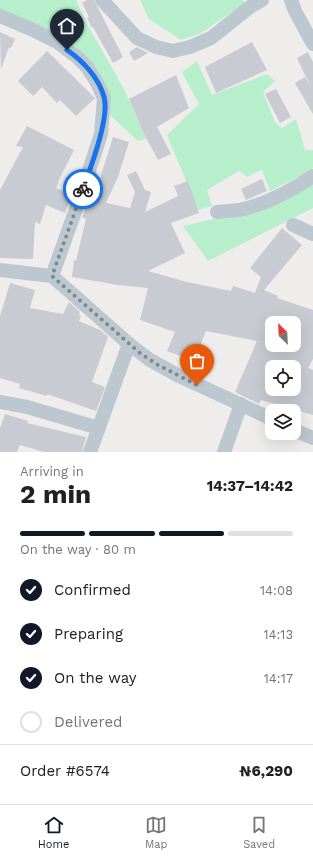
<!DOCTYPE html>
<meta charset="utf-8">
<style>
body{margin:0;font-family:"Work Sans",sans-serif;background:#f2f2f2;color:#202124;height:100vh;display:flex;flex-direction:column;font-size:15px;white-space:nowrap}
*{box-sizing:border-box;margin:0}
p{font-size:13px;color:#757577}
.icon{flex:none;width:22px;height:22px;fill:none;stroke:currentColor;stroke-width:2;stroke-linecap:round;stroke-linejoin:round}
.map{position:relative;height:452px;overflow:hidden}
.details{display:flex;flex-direction:column;background:#fff;flex:1}
.details>*{flex:none}
.needle{width:26px;rotate:336deg}
.tools{position:absolute;left:265px;top:316px;display:grid;gap:8px}
.tools a{display:grid;place-items:center;width:36px;height:36px;border-radius:8px;background:#fff;box-shadow:0 4px 16px #0002;font-size:20px}
.pin{position:absolute;display:grid;place-items:center;width:34px;height:34px;color:#fff;margin:-41px -17px;border-radius:50% 50% 50% 0;rotate:-45deg;box-shadow:0 0 4px #0007}
.pin .icon{rotate:45deg}
.courier{position:absolute;display:grid;place-items:center;width:40px;height:40px;margin:-20px;border:3px solid #1a73e8;border-radius:50%;background:#fff;color:#222;box-shadow:0 1px 5px #0007}
.overview em{font-style:normal;font-weight:700}
.overview div{display:flex;flex-direction:column-reverse}
.overview{display:flex;align-items:center;justify-content:space-between;height:68px;padding:0 20px}
h1{font-size:26px;font-weight:700;line-height:30px}
.bar{display:grid;grid-template-columns:repeat(4,1fr);gap:6px 4px;align-content:center;height:48px;padding:0 20px}
.bar i{height:5px;border-radius:3px;background:#e0e0e0}
.bar .current{background:#111827}
.bar p{grid-column:span 4}
.line{display:flex;align-items:center;gap:10px;padding:0 20px;border-top:1px solid #e0e0e0}
.line div{flex:1}
ol{padding:0 20px;list-style:none}
li{display:flex;align-items:center;gap:12px;height:44px}
li p{margin-inline-start:auto}
li .icon{padding:4px;border-radius:50%;background:#111827;color:#fff;stroke-width:4}
li:last-child{color:#757577}
li i{width:22px;height:22px;border:2px solid #e0e0e0;border-radius:50%}
.tabs{display:flex;justify-content:space-around;align-items:center;height:56px;border-top:1px solid #e0e0e0;background:#fff;font-size:11px;color:#757577}
.tabs a{display:grid;justify-items:center;gap:2px}
.tabs .current{color:#111827}
.map>svg:first-child{display:block}
</style>
<div class="map">
<svg width="313" height="452" viewBox="0 0 313 452">
<rect width="100%" height="100%" fill="#efecec"/>
<!-- green -->
<g fill="#b7efcc">
<polygon points="0,0 76,0 87,24 125,91 146,139 138,141 108,113 99,77 0,9"/>
<polygon points="140,0 243,0 245,3 201,33 181,40 149,19"/>
<polygon points="197,61 212,95 267,74 275,81 263,92 275,122 282,128 296,119 305,150 313,150 313,168 308,172 270,191 262,170 247,177 239,171 207,190 212,206 198,210 167,135 199,104 182,72"/>
<polygon points="313,182 313,208 208,261 183,226 256,209"/>
</g>
<!-- building -->
<g fill="#c8cbd1" fill-rule="evenodd">
<polygon points="87,0 94,0 123,57 113,63 93,27 92,28 87,18 89,17 82,3"/>
<polygon points="0,32 15,39 11,48 9,47 1,69"/>
<polygon points="252,42 267,70 216,93 205,67"/>
<polygon points="137,47 148,53 134,61 129,52"/>
<polygon points="47,51 95,98 76,116 60,100 57,103 42,87 33,96 18,81"/>
<polygon points="308,52 313,62 313,114 295,83 305,77 312,90 297,58"/>
<polygon points="176,75 189,108 157,127 171,154 158,160 144,134 129,99"/>
<polygon points="276,89 291,117 280,123 265,94"/>
<polygon points="27,126 74,150 58,182 59,182 56,188 72,195 65,213 46,205 40,224 35,222 33,259 0,258 0,190 23,147 16,146"/>
<path d="M113 137 129 142 118 177 106 203 130 208 135 192 127 175 136 171 145 190 151 192 145 212 178 196 174 186 188 181 199 213 171 223 185 253 148 271 187 282 231 291 233 286 255 293 261 277 250 268 282 228 302 245 264 290 278 296 277 298 313 310V359L308 368 313 370V415L261 400 259 404 235 392 257 341 206 331 194 361 167 351 175 332 140 320 148 288 118 285 72 277 74 260 76 261 86 219 82 217 95 180 99 182ZM272 323H294V345H272ZM272 367H294V389H265L272 373Z"/>
<polygon points="262,179 267,191 246,200 241,189"/>
<polygon points="10,283 35,290 30,308 63,314 69,302 80,312 79,315 81,316 79,321 100,330 108,337 92,382 105,387 96,411 47,394 47,396 19,388 20,384 0,378 0,316"/>
<polygon points="5,414 28,421 27,423 86,437 82,452 44,452 20,445 17,452 0,452 0,428"/>
</g>
<g fill="none" stroke-linecap="round" stroke-linejoin="round">
<!-- minor -->
<g stroke="#bcc7cf" stroke-width="14">
<polyline points="102,0 137,38 156,47 173,51 190,47 211,38 250,7 262,0"/>
<polyline points="291,0 295,11 313,44"/>
<polyline points="0,16 31,29 57,42 77,57 87,67 96,81 104,98 101,134 81,195 52,276"/>
<path d="M217 212C225 211 232 211 239 210 264 205 292 190 313 176"/>
<polyline points="293,225 313,234"/>
<polyline points="0,270 52,276 129,344 150,360 179,376 272,419"/>
<polyline points="0,402 27,407 99,428"/>
<polyline points="294,430 313,438"/>
<polyline points="90,452 129,344"/>
<polyline points="224,452 241,404"/>
</g>
</g>
<g fill="none" stroke-linecap="round" stroke-linejoin="round">
<!-- done -->
<polyline stroke="#80878d" stroke-width="4" stroke-dasharray="0 7.2" points="83,189 52,276 140,353 158,365 197,385"/>
<!-- route -->
<path stroke="#1a73e8" stroke-width="5" d="M67 50C83 61 99 78 104 97 110 118 90 169 83 189"/>
</g>
</svg>
<div class="tools">
<a><svg class="needle" viewBox="-14 -14 28 28"><path d="M0-13l5 13h-10z" fill="#e53935"/><path d="M0 13l5-13h-10z" fill="#757577"/></svg></a>
<a><svg class="icon" aria-label="locate" viewBox="0 0 24 24"><circle cx="12" cy="12" r="6"/><path d="M12 2v4M12 18v4M2 12h4M18 12h4"/></svg></a>
<a><svg class="icon" aria-label="layers" viewBox="0 0 24 24"><path d="M12 4l9 5-9 5-9-5zM3 14l9 5 9-5"/></svg></a>
</div>
<div class="pin" style="left:197px;top:385px;background:#ea580c"><svg class="icon" aria-label="bag" viewBox="0 0 24 24"><path d="M5 8h14l-1 12H6zM9 8a3 3 0 0 1 6 0"/></svg></div>
<div class="pin" style="left:67px;top:50px;background:#1f2937"><svg class="icon" aria-label="home" viewBox="0 0 24 24"><path d="M3 11l9-7 9 7M6 9v11h12V9"/></svg></div>
<div class="courier" style="left:83px;top:189px"><svg class="icon" aria-label="bike" viewBox="0 0 24 24"><circle cx="6" cy="16" r="4"/><circle cx="18" cy="16" r="4"/><path d="M6 16l4-8h5l3 8M10 8l3 8H6M13 5h3"/></svg></div>
</div>
<section class="details">
<div class="overview"><div><h1>2 min</h1><p>Arriving in</p></div><em>14:37–14:42</em></div>
<div class="bar"><i class="current"></i><i class="current"></i><i class="current"></i><i></i><p>On the way · 80 m</p></div>
<ol>
<li><svg class="icon" aria-label="check" viewBox="0 0 24 24"><path d="M5 12l5 5 9-10"/></svg>Confirmed<p>14:08</p></li>
<li><svg class="icon" aria-label="check" viewBox="0 0 24 24"><path d="M5 12l5 5 9-10"/></svg>Preparing<p>14:13</p></li>
<li><svg class="icon" aria-label="check" viewBox="0 0 24 24"><path d="M5 12l5 5 9-10"/></svg>On the way<p>14:17</p></li>
<li><i></i>Delivered</li>
</ol>
<div class="line" style="height:52px"><div>Order #6574</div><b>₦6,290</b></div>
</section>
<nav class="tabs">
<a class="current"><svg class="icon" aria-label="home" viewBox="0 0 24 24"><path d="M3 11l9-7 9 7M6 9v11h12V9"/></svg>Home</a>
<a><svg class="icon" aria-label="map" viewBox="0 0 24 24"><path d="M3 6l6-2 6 2 6-2v14l-6 2-6-2-6 2zM9 4v14M15 6v14"/></svg>Map</a>
<a><svg class="icon" aria-label="saved" viewBox="0 0 24 24"><path d="M7 4h10v16l-5-4-5 4z"/></svg>Saved</a>
</nav>
